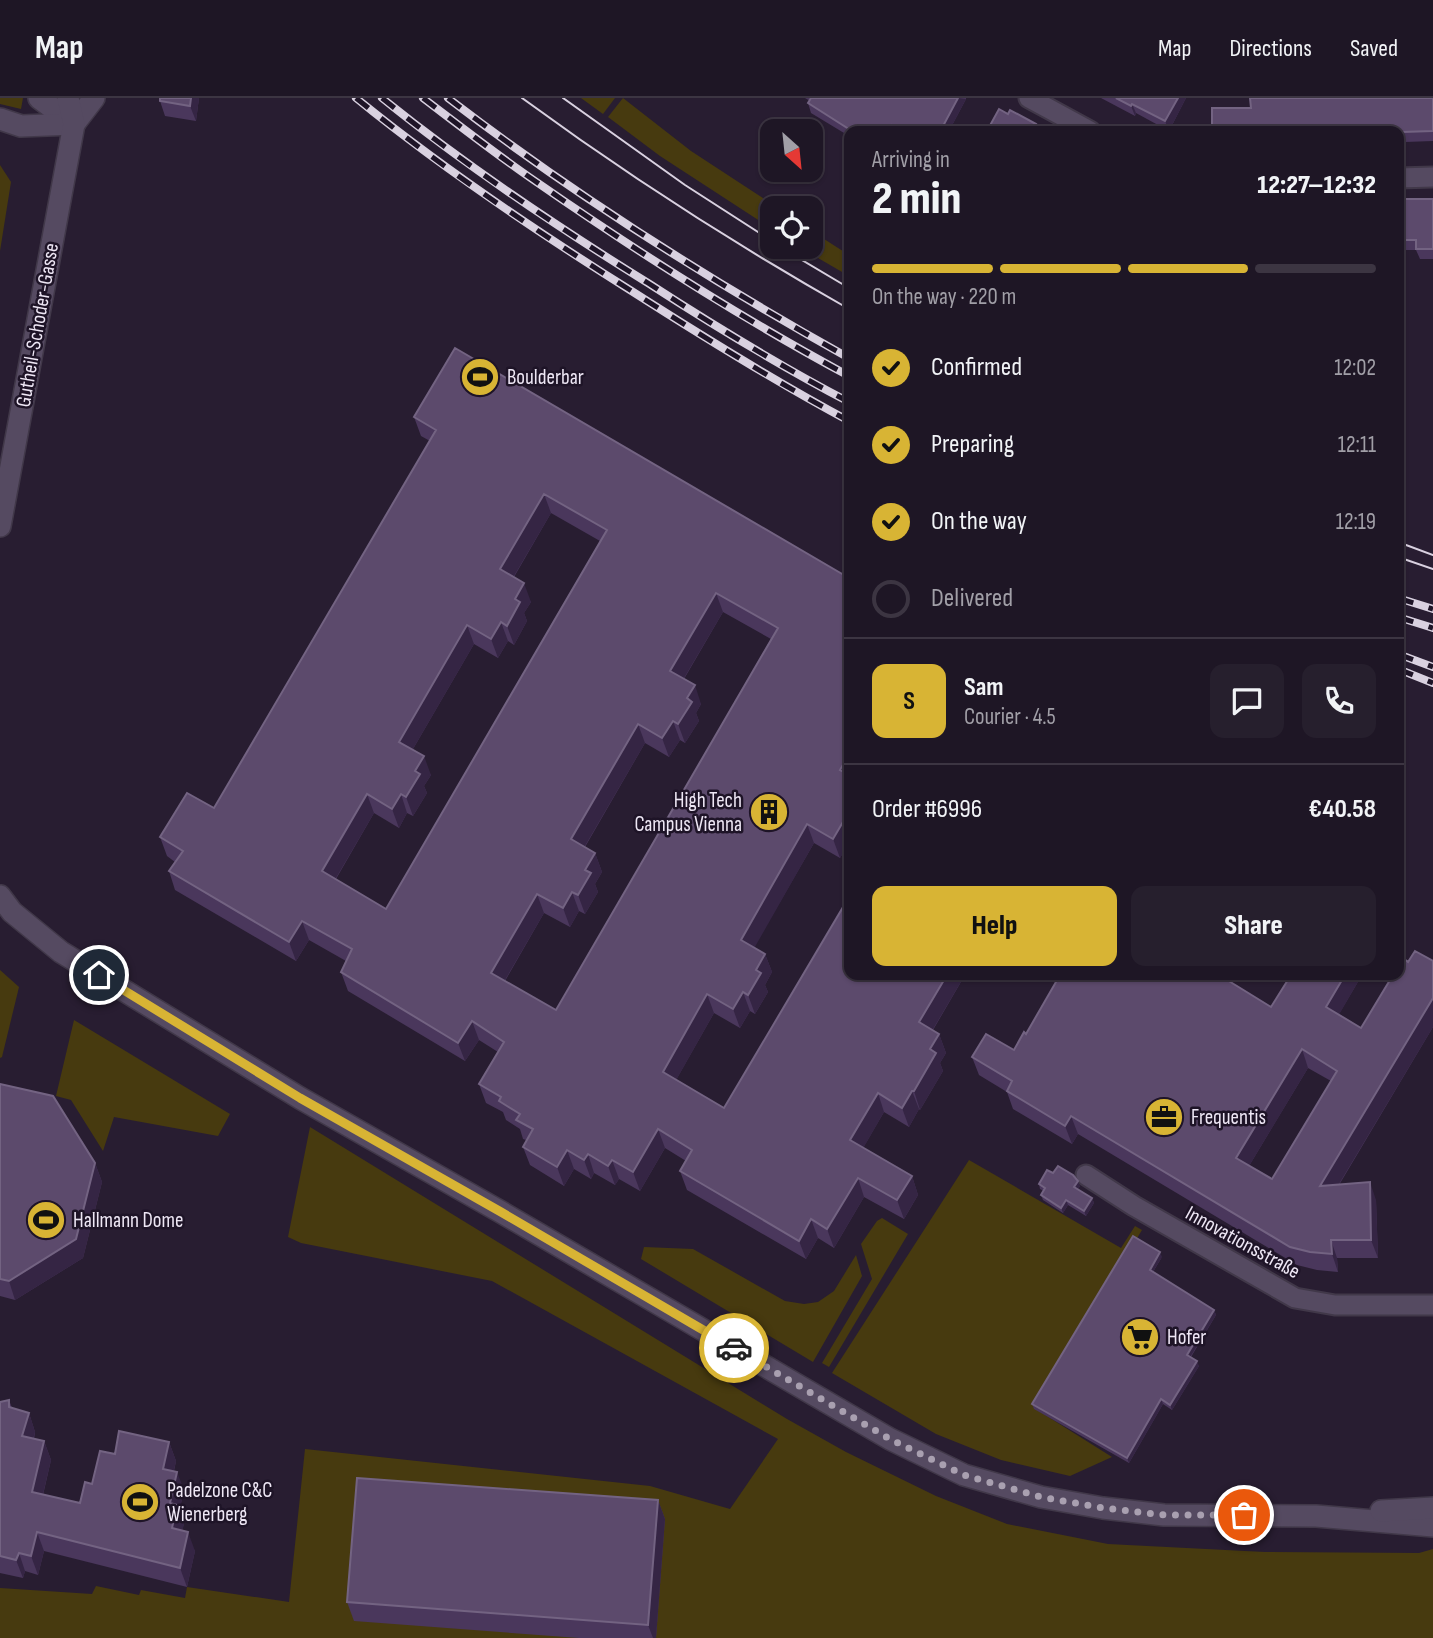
<!DOCTYPE html>
<meta charset="utf-8">
<style>
body{margin:0;font-family:"Sofia Sans Condensed",sans-serif;background:#261f2d;color:#f1f3f6;height:100vh;display:flex;flex-direction:column;font-size:26px;white-space:nowrap}
*{box-sizing:border-box;margin:0}
p{font-size:23px;color:#a19fa7}
.icon{flex:none;width:38px;height:38px;fill:none;stroke:currentColor;stroke-width:2;stroke-linecap:round;stroke-linejoin:round}
.map{position:relative;flex:1;overflow:hidden}
.side{position:absolute;left:844px;top:28px;width:560px;height:854px;display:flex;flex-direction:column;background:#1e1625;border-radius:14px;box-shadow:0 2px 5px #0004,0 0 0 2px #3c3542}
.side>*{flex:none}
.needle{width:46px;rotate:153deg}
.controls{position:absolute;left:760px;top:21px;display:grid;gap:14px}
.controls a{display:grid;place-items:center;width:63px;height:63px;border-radius:14px;background:#1e1625;box-shadow:0 2px 5px #0004,0 0 0 2px #3c3542;font-size:35px}
.pin{position:absolute;display:grid;place-items:center;width:60px;height:60px;color:#fff;margin:-30px;border:4px solid #fff;border-radius:50%;box-shadow:0 2px 7px #0007}
.courier{position:absolute;display:grid;place-items:center;width:70px;height:70px;margin:-35px;border:5px solid #d8b434;border-radius:50%;background:#fff;color:#222;box-shadow:0 2px 9px #0007}
.summary em{font-style:normal;font-weight:800}
.summary div{display:flex;flex-direction:column-reverse}
.summary{display:flex;align-items:center;justify-content:space-between;height:119px;padding:0 28px}
h1{font-size:46px;font-weight:800;line-height:52px}
.bar{display:grid;grid-template-columns:repeat(4,1fr);gap:10px 7px;align-content:center;height:84px;padding:0 28px}
.bar i{height:9px;border-radius:5px;background:#3c3542}
.bar .selected{background:#d8b434}
.bar p{grid-column:span 4}
.line{display:flex;align-items:center;gap:18px;padding:0 28px;border-top:2px solid #3c3542}
.line div{flex:1}
.round{display:grid;place-items:center;flex:none;width:74px;height:74px;border-radius:14px;background:#261f2d}
ol{padding:0 28px;list-style:none}
li{display:flex;align-items:center;gap:21px;height:77px}
li p{margin-inline-start:auto}
li .icon{padding:7px;border-radius:50%;background:#d8b434;color:#111;stroke-width:4}
li:last-child{color:#a19fa7}
li i{width:38px;height:38px;border:4px solid #3c3542;border-radius:50%}
.action{display:flex;gap:14px;margin-top:auto;padding:14px 28px}
.action a{flex:1;height:80px;border-radius:14px;background:#d8b434;color:#111;font-size:28px;font-weight:800;line-height:80px;text-align:center}
.action a+a{background:#261f2d;color:#f1f3f6}
header{display:flex;align-items:center;gap:42px;box-sizing:border-box;height:98px;padding:0 35px;background:#1e1625;border-bottom:2px solid #3c3542}
header strong{font-size:33px}
nav{display:flex;gap:38px;margin-inline-start:auto;font-size:24px}
.map>svg:first-child{display:block}
</style>
<header>
<strong>Map</strong>
<nav><a>Map</a><a>Directions</a><a>Saved</a></nav>
</header>
<div class="map">
<svg width="1433" height="1540" viewBox="0 0 1433 1540">
<rect width="100%" height="100%" fill="#281d31"/>
<!-- green -->
<g fill="#473a0f">
<polygon points="0,0 23,0 21,11 0,6"/>
<polygon points="581,0 615,0 603,16"/>
<polygon points="623,0 691,53 778,110 772,110 772,131 660,58 608,19"/>
<polygon points="0,67 11,84 0,153"/>
<polygon points="810,132 849,157 849,178 799,149 810,149"/>
<polygon points="0,872 19,889 2,959 0,960"/>
<polygon points="74,922 230,1016 218,1038 114,1019 103,1053 71,1002 56,998"/>
<polygon points="310,1029 787,1321 846,1354 936,1398 1007,1426 1108,1446 1265,1454 1419,1455 1433,1451 1433,1540 0,1540 0,1490 92,1496 96,1488 139,1497 141,1492 185,1500 187,1489 289,1504 305,1351 650,1388 730,1411 778,1341 492,1183 301,1145 288,1139"/>
<polygon points="969,1062 1121,1150 1135,1128 1142,1132 1034,1310 1112,1359 1070,1378 1001,1362 936,1336 832,1275"/>
<polygon points="882,1120 908,1136 829,1269 822,1265 872,1181 861,1146 877,1123"/>
<polygon points="644,1149 693,1151 785,1203 804,1206 818,1204 834,1193 856,1157 862,1178 813,1264 641,1161"/>
</g>
<g fill="none" stroke-linecap="round" stroke-linejoin="round">
<!-- street casing -->
<g stroke="#413849" stroke-width="23">
<g id="street">
<polyline points="1029,0 1090,33"/>
<polyline points="1398,80 1433,79"/>
<polyline points="1086,1077 1134,1108 1295,1200 1335,1207 1433,1207"/>
</g>
</g>
<!-- secondary casing -->
<g stroke="#413849" stroke-width="24">
<g id="secondary">
<polyline points="39,0 74,26"/>
<polyline points="0,21 21,28 74,26"/>
<polyline points="74,26 94,0"/>
<polyline points="0,428 74,26 68,0"/>
<polyline points="0,798 12,814 61,854 300,1000 501,1114 890,1341 964,1377 1041,1399 1103,1410 1164,1417 1316,1418 1433,1428"/>
<polyline points="1381,1413 1433,1410"/>
</g>
</g>
<!-- street -->
<use href="#street" stroke="#554a61" stroke-width="19"/>
<!-- secondary -->
<use href="#secondary" stroke="#554a61" stroke-width="21"/>
<!-- tram -->
<g stroke="#d9d1e0" stroke-width="2">
<path d="M522 0C627 77 736 147 849 211"/>
<polyline points="563,0 685,87 772,143"/>
<polyline points="780,149 849,190"/>
<polyline points="1398,444 1433,457"/>
<polyline points="1398,459 1433,471"/>
</g>
<!-- rail casing -->
<g stroke="#d9d1e0" stroke-width="8">
<g id="rail">
<path d="M356 0C443 71 536 133 630 192 702 238 774 283 849 323"/>
<path d="M382 0C466 68 556 128 648 185 713 227 780 268 849 304"/>
<path d="M423 0C460 28 497 57 535 83 636 153 741 220 849 278"/>
<path d="M448 0C573 96 711 183 849 260"/>
<polyline points="1398,500 1433,511"/>
<polyline points="1398,519 1433,530"/>
<polyline points="1398,556 1433,569"/>
<polyline points="1398,571 1433,585"/>
</g>
</g>
<!-- rail -->
<use href="#rail" stroke="#1e1427" stroke-width="5" stroke-dasharray="16" stroke-linecap="butt"/>
</g>
<!-- wall -->
<g fill="#4a375c" fill-rule="evenodd">
<polygon points="160,0 199,0 196,23 165,18 160,3"/>
<polygon points="805,0 966,0 966,1 949,33 849,33 849,38 811,15 808,5 810,3"/>
<polygon points="1101,0 1186,0 1169,33 1136,15 1135,18"/>
<polygon points="1433,0 1433,43 1405,44 1406,50 1398,51 1398,33 1251,10"/>
<polygon points="1398,98 1400,98 1401,101 1433,101 1433,161 1420,161 1416,152 1398,152"/>
<path d="M414 319 849 480V744L840 760 814 745 754 849 765 856 772 874 765 887 768 894 755 916 750 913 740 930 714 915 676 982 724 1010 965 877 933 932 939 936 946 955 940 965 943 973 920 1012 919 1011 909 1029 884 1014 863 1050 912 1078 918 1097 904 1121 864 1099 834 1150 818 1140 806 1161 687 1092 680 1073 686 1063 665 1050 640 1093 619 1081 615 1087 594 1075 591 1081 574 1071 564 1088 530 1067 523 1049 526 1042 523 1041 520 1031 506 1022 503 1014 486 1005 479 986 498 954 479 942 465 963 348 893 341 874 346 863 309 842 296 863 175 792 169 773 175 764 167 758 160 739 214 710 430 343 421 338ZM551 415 600 443 386 811 336 781 374 715 399 730 407 715 413 718 427 695 424 688 431 677 413 651 474 546 498 560 508 543 514 547 527 523 524 515 531 504 514 479ZM723 514 771 541 556 912 505 883 544 815 570 829 579 813 585 816 598 794 595 786 602 774 595 755 585 749 645 645 669 659 680 642 685 645 699 623 696 615 701 606 684 581Z"/>
<path d="M1433 863V929L1339 1087 1376 1102 1378 1160H1337L1338 1174 1317 1172 1297 1167 1078 1036 1072 1046 1013 1011 1007 994 979 977 972 959 1014 952 1026 936 1228 882 1271 909 1291 877H1362L1339 916 1361 930 1408 864ZM1308 970 1331 983 1272 1081 1249 1068Z"/>
<polygon points="0,986 95,1065 102,1084 83,1160 15,1202 0,1198"/>
<polygon points="1053,1075 1080,1088 1078,1091 1092,1100 1094,1105 1086,1118 1068,1107 1063,1115 1043,1102 1041,1097 1044,1093 1040,1091 1039,1086"/>
<polygon points="1162,1159 1153,1174 1214,1212 1216,1217 1191,1259 1199,1268 1172,1312 1163,1306 1129,1365 1034,1311 1032,1306"/>
<polygon points="9,1302 12,1310 29,1315 35,1334 34,1341 44,1343 51,1362 43,1397 80,1405 92,1386 115,1356 169,1344 176,1363 174,1373 184,1392 179,1414 184,1426 182,1432 195,1453 187,1489 44,1453 38,1477 25,1473 23,1480 0,1475 0,1304"/>
<polygon points="658,1402 665,1421 656,1540 579,1540 354,1523 347,1504"/>
</g>
<!-- shaded-wall -->
<g fill="#352544">
<polygon points="191,0 199,0 196,23 190,8"/>
<polygon points="958,0 966,1 949,33 942,30"/>
<polygon points="1178,0 1186,0 1169,33 1165,23"/>
<polygon points="1132,6 1136,15 1135,18 1131,8"/>
<polygon points="1036,26 1038,33 1032,33"/>
<polygon points="892,27 895,33 889,33"/>
<polygon points="1402,34 1405,44 1406,50 1402,41"/>
<polygon points="544,396 551,415 507,490 500,471"/>
<polygon points="524,485 531,504 524,515 527,523 514,547 507,528 515,501"/>
<polygon points="716,495 723,514 677,592 670,573"/>
<polygon points="501,524 508,543 498,560 491,541"/>
<polygon points="467,527 474,546 406,663 399,644"/>
<polygon points="695,587 701,606 696,615 699,623 685,645 678,626 687,600"/>
<polygon points="673,623 680,642 669,659 662,640"/>
<polygon points="638,626 645,645 578,760 571,741"/>
<polygon points="849,656 849,687 840,672"/>
<polygon points="424,658 431,677 424,688 427,695 413,718 406,699 415,673"/>
<polygon points="367,696 374,715 329,792 322,773"/>
<polygon points="401,696 407,715 399,730 392,711"/>
<polygon points="843,724 849,741 849,744 840,760 833,741"/>
<polygon points="807,726 814,745 748,861 741,842"/>
<polygon points="595,755 602,774 595,786 598,794 585,816 578,797 585,772"/>
<polygon points="572,794 579,813 570,829 563,810"/>
<polygon points="537,796 544,815 498,894 491,875"/>
<polygon points="302,823 309,842 296,863 289,844"/>
<polygon points="765,856 772,874 765,887 768,894 755,916 748,897 756,872"/>
<polygon points="947,877 965,877 926,943 919,924"/>
<polygon points="1219,877 1225,877 1230,888"/>
<polygon points="1345,877 1362,877 1333,927 1326,909"/>
<polygon points="743,894 750,913 740,930 733,911"/>
<polygon points="707,896 714,915 670,993 663,974"/>
<polygon points="1433,900 1433,929 1327,1106 1320,1088"/>
<polygon points="472,923 479,942 465,963 458,945"/>
<polygon points="939,936 946,955 940,965 943,973 920,1012 914,993 930,951"/>
<polygon points="1302,951 1308,970 1243,1078 1236,1060"/>
<polygon points="912,993 919,1011 909,1029 902,1010"/>
<polygon points="878,995 884,1014 857,1061 850,1042"/>
<polygon points="1071,1018 1078,1036 1072,1046 1065,1028"/>
<polygon points="658,1031 665,1050 640,1093 633,1074"/>
<polygon points="567,1052 574,1071 564,1088 557,1069"/>
<polygon points="588,1056 594,1075 591,1081 584,1062"/>
<polygon points="612,1062 619,1081 615,1087 608,1068"/>
<polygon points="95,1065 102,1084 83,1160 15,1202 9,1183"/>
<polygon points="912,1078 918,1097 904,1121 897,1102"/>
<polygon points="858,1080 864,1099 834,1150 827,1131"/>
<polygon points="1078,1083 1080,1088 1076,1094 1074,1089"/>
<polygon points="1370,1084 1376,1102 1378,1160 1371,1142"/>
<polygon points="1092,1100 1094,1105 1086,1118 1084,1113"/>
<polygon points="1066,1102 1068,1107 1063,1115 1061,1110"/>
<polygon points="811,1121 818,1140 806,1161 799,1143"/>
<polygon points="1331,1142 1337,1160 1338,1174 1332,1156"/>
<polygon points="1160,1154 1162,1159 1151,1177 1150,1172"/>
<polygon points="1214,1212 1216,1217 1189,1261 1187,1257"/>
<polygon points="1197,1263 1199,1268 1172,1312 1170,1307"/>
<polygon points="1161,1301 1163,1306 1129,1365 1127,1360"/>
<polygon points="29,1315 35,1334 29,1356 22,1338"/>
<polygon points="44,1343 51,1362 39,1413 32,1394"/>
<polygon points="169,1344 176,1363 170,1390 163,1371"/>
<polygon points="177,1374 184,1392 179,1414 184,1426 179,1448 172,1430 170,1405"/>
<polygon points="658,1402 665,1421 656,1540 653,1540 648,1527"/>
<polygon points="37,1434 44,1453 38,1477 31,1458"/>
<polygon points="188,1434 195,1453 187,1489 180,1470"/>
<polygon points="19,1455 25,1473 23,1480 16,1462"/>
</g>
<!-- building -->
<g fill="#5c4a6c" stroke="#736382" stroke-width="2" fill-rule="evenodd">
<polygon points="160,0 191,0 190,8 160,3"/>
<polygon points="811,0 958,0 942,30 949,33 905,33 892,27 889,33 852,33 808,5"/>
<polygon points="1116,0 1178,0 1165,23 1132,6 1131,8"/>
<polygon points="1250,0 1433,0 1433,33 1402,34 1402,41 1398,41 1398,33 1212,33 1212,10 1251,10"/>
<polygon points="999,11 1008,16 1010,12 1036,26 1032,33 987,33"/>
<polygon points="1398,98 1400,98 1400,101 1433,101 1433,151 1416,151 1416,142 1398,142"/>
<path d="M455 250 849 480V656L840 672 849 677V726L848 727 843 724 833 741 807 726 741 842 765 856 756 872 761 875 748 897 743 894 733 911 707 896 663 974 724 1010 849 799V877H947L919 924 939 936 930 951 936 955 914 993H912L902 1010 878 995 850 1042 912 1078 897 1102 858 1080 827 1131 811 1121 799 1143 680 1073 692 1052 658 1031 633 1074 612 1062 608 1068 588 1056 584 1062 567 1052 557 1069 523 1049 533 1031 516 1022 520 1016 499 1003 501 999 479 986 504 944 472 923 458 945 341 874 352 851 302 823 289 844 169 773 183 753 160 739 187 695 214 710 436 332 414 319ZM544 396 607 432 386 811 322 773 367 696 392 711 401 696 406 699 420 676 415 673 424 658 399 644 467 527 491 541 501 524 507 528 520 504 515 501 524 485 500 471ZM716 495 778 530 556 912 491 875 537 796 563 810 572 794 578 797 591 775 585 772 595 755 571 741 638 626 662 640 673 623 678 626 692 604 687 600 695 587 670 573Z"/>
<path d="M1415 853 1433 863V900L1320 1088 1370 1084 1371 1142H1331L1332 1156 1310 1154 1290 1149 1071 1018 1065 1028 1007 993 1012 983 972 959 986 936 1014 952 1024 934 1026 936 1060 877H1219L1271 909 1291 877H1345L1326 909 1361 930 1393 877H1398V868L1403 860 1408 864ZM1302 951 1337 973 1272 1081 1236 1060Z"/>
<polygon points="0,986 53,998 95,1065 76,1141 9,1183 0,1181"/>
<polygon points="1058,1068 1073,1077 1078,1083 1074,1089 1092,1100 1084,1113 1066,1102 1061,1110 1041,1097 1045,1090 1039,1086 1047,1072 1053,1075"/>
<polygon points="1133,1138 1160,1154 1150,1172 1214,1212 1187,1257 1197,1263 1170,1307 1161,1301 1127,1360 1032,1306"/>
<polygon points="9,1302 9,1309 29,1315 22,1338 44,1343 32,1394 80,1405 85,1384 92,1386 100,1353 115,1356 119,1333 169,1344 163,1371 177,1374 170,1405 177,1407 172,1430 188,1434 180,1470 37,1434 31,1458 19,1455 16,1462 0,1458 0,1304"/>
<polygon points="357,1380 658,1402 648,1527 347,1504"/>
</g>
<g fill="none" stroke-linecap="round" stroke-linejoin="round">
<!-- done -->
<polyline stroke="#a9a0b0" stroke-width="7" stroke-dasharray="0 12.6" points="734,1250 890,1341 964,1377 1041,1399 1103,1410 1164,1417 1244,1417"/>
<!-- route -->
<polyline stroke="#d8b434" stroke-width="9" points="99,877 300,1000 501,1114 734,1250"/>
</g>
<!-- icons -->
<defs>
<g id="stadium-disc" transform="scale(2.0125)"><circle r="9.5" fill="#d8b434" stroke="#1e1427"/><path d="M0-5a6.5 5 0 1 0 0 10a6.5 5 0 1 0 0-10ZM-3.5-1.8h7v3.6h-7Z" fill="#111"/></g>
<g id="building-disc" transform="scale(2.0125)"><circle r="9.5" fill="#d8b434" stroke="#1e1427"/><path d="M-4-6H4V6H1V3H-1V6H-4ZM-2.5-4.3h1.7v1.8h-1.7ZM.8-4.3h1.7v1.8H.8ZM-2.5-1h1.7V.8h-1.7ZM.8-1h1.7V.8H.8Z" fill="#111"/></g>
<g id="office-disc" transform="scale(2.0125)"><circle r="9.5" fill="#d8b434" stroke="#1e1427"/><path d="M-6-3h4V-5.5h4V-3h4V5H-6ZM-1-4.5V-3h2v-1.5ZM-6 0V1H6V0Z" fill="#111"/></g>
<g id="supermarket-disc" transform="scale(2.0125)"><circle r="9.5" fill="#d8b434" stroke="#1e1427"/><path d="M-6-5.5h2.5l.6 2H6L4.5 2H-2.5L-4.4-4H-6ZM-1.5 3.2a1.3 1.3 0 1 0 .1 0ZM3 3.2a1.3 1.3 0 1 0 .1 0Z" fill="#111"/></g>
</defs>
<g fill-rule="evenodd">
<use href="#stadium-disc" x="480" y="279"/>
<use href="#building-disc" x="769" y="714"/>
<use href="#office-disc" x="1164" y="1019"/>
<use href="#stadium-disc" x="46" y="1122"/>
<use href="#supermarket-disc" x="1140" y="1239"/>
<use href="#stadium-disc" x="140" y="1404"/>
</g>
<g text-anchor="middle" stroke-width="5" stroke-linejoin="round" paint-order="stroke">
<!-- street labels -->
<g font-size="21" fill="#eee7f5" stroke="#1e1427">
<text transform="translate(37 227) rotate(-80)" y="7">Gutheil-Schoder-Gasse</text>
<text transform="translate(1243 1144) rotate(29)" y="7">Innovationsstraße</text>
</g>
<!-- poi labels -->
<g font-size="21" fill="#eee7f5" stroke="#1e1427" text-anchor="start">
<text x="507" y="286">Boulderbar</text>
<text x="742" y="709" text-anchor="end">High Tech<tspan x="742" dy="24">Campus Vienna</tspan></text>
<text x="1191" y="1026">Frequentis</text>
<text x="73" y="1129">Hallmann Dome</text>
<text x="1167" y="1246">Hofer</text>
<text x="167" y="1399">Padelzone C&amp;C<tspan x="167" dy="24">Wienerberg</tspan></text>
</g>
</g>
</svg>
<div class="controls">
<a><svg class="needle" viewBox="-14 -14 28 28"><path d="M0-13l5 13h-10z" fill="#e53935"/><path d="M0 13l5-13h-10z" fill="#a19fa7"/></svg></a>
<a><svg class="icon" aria-label="locate" viewBox="0 0 24 24"><circle cx="12" cy="12" r="6"/><path d="M12 2v4M12 18v4M2 12h4M18 12h4"/></svg></a>
</div>
<div class="pin" style="left:1244px;top:1417px;background:#ea580c"><svg class="icon" aria-label="bag" viewBox="0 0 24 24"><path d="M5 8h14l-1 12H6zM9 8a3 3 0 0 1 6 0"/></svg></div>
<div class="pin" style="left:99px;top:877px;background:#1f2937"><svg class="icon" aria-label="home" viewBox="0 0 24 24"><path d="M3 11l9-7 9 7M6 9v11h12V9"/></svg></div>
<div class="courier" style="left:734px;top:1250px"><svg class="icon" aria-label="car" viewBox="0 0 24 24"><path d="M5 17H2v-5l4-1 3-4h7l3 4 3 1v5h-3M9 17h6M6 11h13"/><circle cx="7" cy="17" r="2"/><circle cx="17" cy="17" r="2"/></svg></div>
<section class="side">
<div class="summary"><div><h1>2 min</h1><p>Arriving in</p></div><em>12:27–12:32</em></div>
<div class="bar"><i class="selected"></i><i class="selected"></i><i class="selected"></i><i></i><p>On the way · 220 m</p></div>
<ol>
<li><svg class="icon" aria-label="check" viewBox="0 0 24 24"><path d="M5 12l5 5 9-10"/></svg>Confirmed<p>12:02</p></li>
<li><svg class="icon" aria-label="check" viewBox="0 0 24 24"><path d="M5 12l5 5 9-10"/></svg>Preparing<p>12:11</p></li>
<li><svg class="icon" aria-label="check" viewBox="0 0 24 24"><path d="M5 12l5 5 9-10"/></svg>On the way<p>12:19</p></li>
<li><i></i>Delivered</li>
</ol>
<div class="line" style="height:126px"><b class="round" style="background:#d8b434;color:#111">S</b><div><b>Sam</b><p>Courier · 4.5</p></div><a class="round"><svg class="icon" aria-label="chat" viewBox="0 0 24 24"><path d="M4 5h16v11H9l-5 4z"/></svg></a><a class="round"><svg class="icon" aria-label="phone" viewBox="0 0 24 24"><path d="M5 4h4l2 5-3 2q2 4 5 5l2-3 5 2v4C11 20 4 13 5 4z"/></svg></a></div>
<div class="line" style="height:91px"><div>Order #6996</div><b>€40.58</b></div>
<div class="action"><a>Help</a><a>Share</a></div>
</section>
</div>
